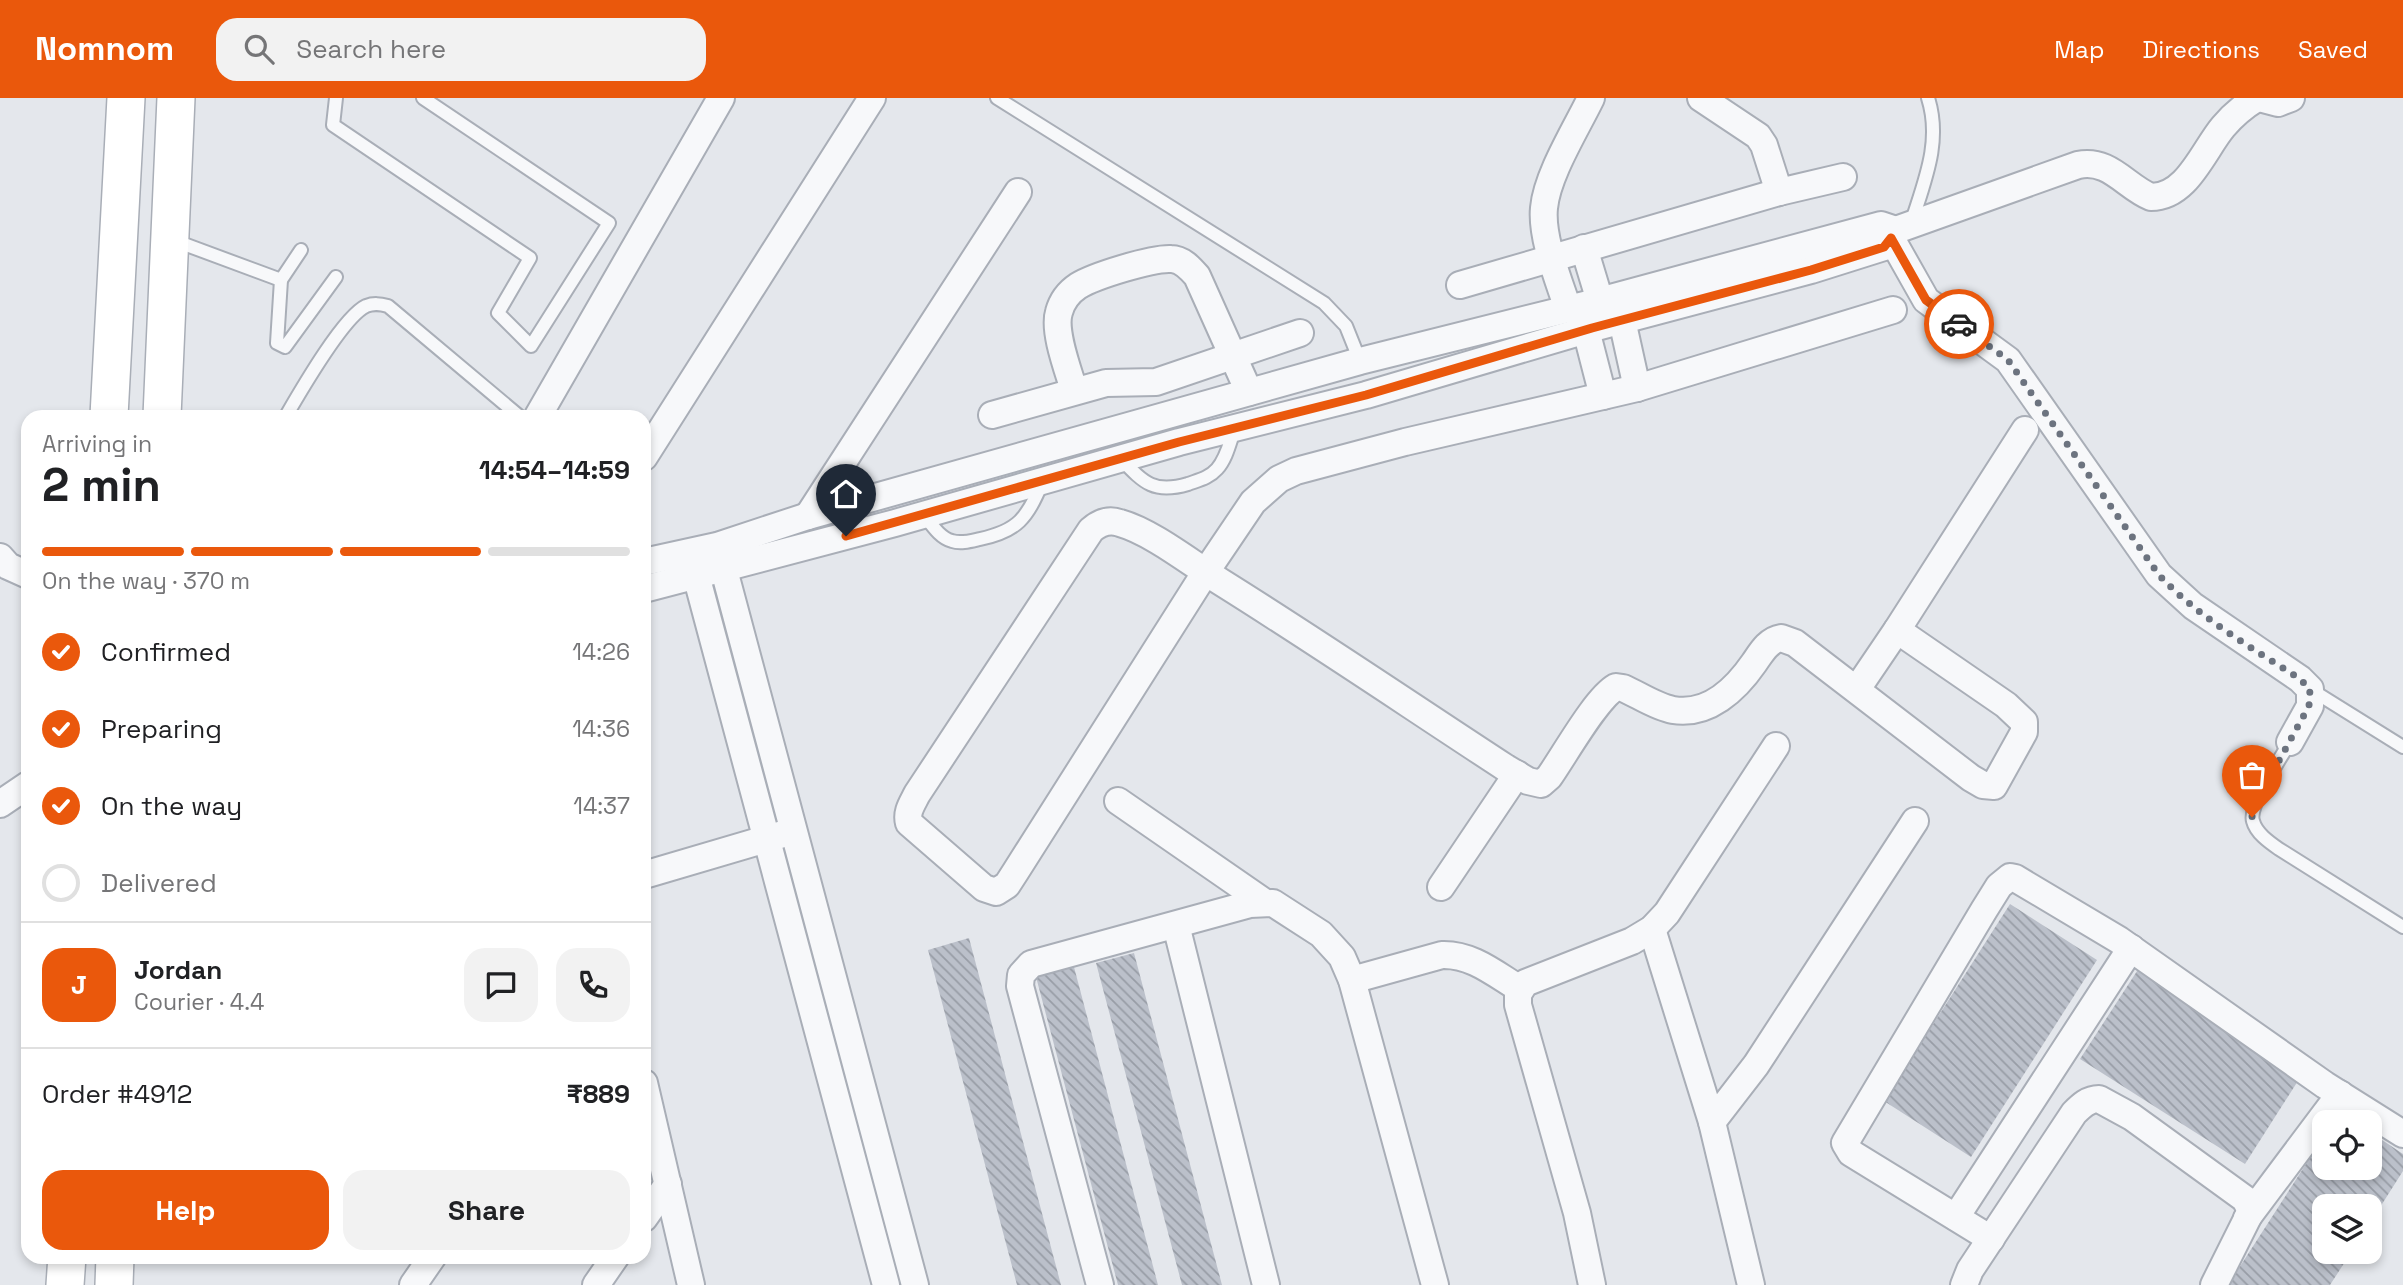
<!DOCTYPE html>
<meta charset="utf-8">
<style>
body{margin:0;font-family:"Space Grotesk",sans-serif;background:#f2f2f2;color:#202124;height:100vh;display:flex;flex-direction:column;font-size:26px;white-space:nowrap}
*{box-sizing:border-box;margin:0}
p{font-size:23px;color:#757577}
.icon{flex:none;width:38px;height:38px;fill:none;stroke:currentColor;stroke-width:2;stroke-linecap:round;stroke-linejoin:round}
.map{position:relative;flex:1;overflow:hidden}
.side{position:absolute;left:21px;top:312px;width:630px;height:854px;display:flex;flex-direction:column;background:#fff;border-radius:21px;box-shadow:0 4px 10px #0003}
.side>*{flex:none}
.controls{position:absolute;left:2312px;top:1012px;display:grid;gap:14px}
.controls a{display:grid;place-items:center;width:70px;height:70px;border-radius:14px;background:#fff;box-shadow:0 4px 10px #0003;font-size:35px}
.pin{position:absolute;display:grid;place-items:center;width:60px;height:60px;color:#fff;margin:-72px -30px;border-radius:50% 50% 50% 0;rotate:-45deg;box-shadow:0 0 7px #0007}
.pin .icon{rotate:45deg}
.courier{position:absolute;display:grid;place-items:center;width:70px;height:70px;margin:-35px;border:5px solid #ea580c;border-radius:50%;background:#fff;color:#222;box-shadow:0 2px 9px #0007}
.summary em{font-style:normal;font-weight:600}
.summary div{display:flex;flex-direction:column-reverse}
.summary{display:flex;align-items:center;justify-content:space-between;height:119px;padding:0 21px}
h1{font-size:46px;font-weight:600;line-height:52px}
.bar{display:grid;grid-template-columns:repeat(4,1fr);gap:10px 7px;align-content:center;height:84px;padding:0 21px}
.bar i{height:9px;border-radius:5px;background:#e0e0e0}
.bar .selected{background:#ea580c}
.bar p{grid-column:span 4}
.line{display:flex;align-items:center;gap:18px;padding:0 21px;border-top:2px solid #e0e0e0}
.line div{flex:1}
.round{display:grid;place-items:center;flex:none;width:74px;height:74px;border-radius:21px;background:#f2f2f2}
ol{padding:0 21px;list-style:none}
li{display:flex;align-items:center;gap:21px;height:77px}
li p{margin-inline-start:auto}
li .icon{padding:7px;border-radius:50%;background:#ea580c;color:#fff;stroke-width:4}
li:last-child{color:#757577}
li i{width:38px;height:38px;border:4px solid #e0e0e0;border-radius:50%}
.action{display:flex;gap:14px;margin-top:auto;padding:14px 21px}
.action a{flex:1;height:80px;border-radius:21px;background:#ea580c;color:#fff;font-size:28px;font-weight:600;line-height:80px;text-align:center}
.action a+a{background:#f2f2f2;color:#202124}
header{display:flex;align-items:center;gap:42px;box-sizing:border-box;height:98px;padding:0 35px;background:#ea580c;color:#fff}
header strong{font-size:33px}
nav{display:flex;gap:38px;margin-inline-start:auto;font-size:24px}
.search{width:490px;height:63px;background:#f2f2f2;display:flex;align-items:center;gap:18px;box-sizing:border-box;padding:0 24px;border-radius:21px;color:#757577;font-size:26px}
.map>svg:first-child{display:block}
</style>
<header>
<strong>Nomnom</strong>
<div class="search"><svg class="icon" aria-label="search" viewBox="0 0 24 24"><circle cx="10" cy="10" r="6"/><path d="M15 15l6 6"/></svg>Search here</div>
<nav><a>Map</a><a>Directions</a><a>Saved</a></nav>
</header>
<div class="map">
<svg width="2403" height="1187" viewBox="0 0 2403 1187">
<defs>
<pattern id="building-back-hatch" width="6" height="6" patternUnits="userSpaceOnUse" patternTransform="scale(1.75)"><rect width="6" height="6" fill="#bbc0ca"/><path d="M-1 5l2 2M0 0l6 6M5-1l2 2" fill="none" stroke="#989da6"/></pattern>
</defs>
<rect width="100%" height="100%" fill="#e4e7ec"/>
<!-- building -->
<g fill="url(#building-back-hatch)">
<polygon points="2010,806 2097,862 1971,1059 1884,1003"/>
<polygon points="969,840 1061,1187 1017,1187 928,852"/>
<polygon points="1134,855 1222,1187 1182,1187 1096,865"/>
<polygon points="1074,869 1158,1187 1118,1187 1036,879"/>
<polygon points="2139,870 2303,975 2245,1066 2080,961"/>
<polygon points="2339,1015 2353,1024 2333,1024"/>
<polygon points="2370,1034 2403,1056 2403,1073 2370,1125 2370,1108 2324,1108 2324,1153 2352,1153 2330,1187 2228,1187 2324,1038 2324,1069 2370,1069"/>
</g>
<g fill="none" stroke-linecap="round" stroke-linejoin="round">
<!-- lane casing -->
<g stroke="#a9aeb7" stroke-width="16">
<g id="lane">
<polyline points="336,0 333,27 530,160 498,215 531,248 609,125 423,0"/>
<polyline points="997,0 1324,205 1346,228 1360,263"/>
<path d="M1911 126C1924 84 1942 44 1928 0"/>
<polyline points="173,142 281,182"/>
<polyline points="301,152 281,182 277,245 285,249 336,179"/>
<path d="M286 318C300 294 343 219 366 208 374 205 380 206 388 208L519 318"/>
<path d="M1121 361C1144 385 1154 396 1188 386 1199 382 1209 380 1217 371 1227 360 1230 343 1235 330"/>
<path d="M924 417C932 427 940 440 952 443 961 446 971 443 980 441 1018 433 1027 420 1042 385"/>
<polyline points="2310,591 2403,649"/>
<path d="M2290 644C2281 660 2248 707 2253 723 2256 735 2269 744 2279 751L2403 829"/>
</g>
</g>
<!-- street casing -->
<g stroke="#a9aeb7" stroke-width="30">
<g id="street">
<polyline points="1701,0 1758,38 1764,47 1779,94"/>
<polyline points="2259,0 2278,5 2291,0"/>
<polyline points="1891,140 1926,202 2008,262 2159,477 2193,508 2300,581 2310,591 2310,608 2290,644"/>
<polyline points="1584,150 1600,203"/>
<polyline points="1460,187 1779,94 1843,79"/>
<path d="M1568 211C1559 183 1541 140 1544 110 1547 77 1576 31 1591 0"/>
<path d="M1893 212 1637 290 1405 344 1296 373 1279 381 1253 404 1205 475 1016 773 1007 787 996 794 984 790 909 725C906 714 912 706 917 696L1091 432C1099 425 1109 421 1120 425 1152 434 1192 466 1221 484 1317 544 1411 608 1506 670L1528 683 1541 686 1549 679C1564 658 1596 600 1616 589L1623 590C1639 597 1656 609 1673 612 1708 618 1736 591 1754 565 1761 555 1768 542 1781 540L1795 545 1971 680 1983 687 1994 688 2024 634V624L2006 607 1897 532"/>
<polyline points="1622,222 1637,290"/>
<polyline points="1586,232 1603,298"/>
<path d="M1074 292C1068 272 1053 233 1059 214 1062 203 1069 194 1078 188 1094 178 1152 160 1171 161 1182 161 1190 170 1197 178L1249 294"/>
<polyline points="992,317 1106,285 1156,284 1300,235"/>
<polyline points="538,318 721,0"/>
<polyline points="644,359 872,0"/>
<polyline points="808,418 1018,94"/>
<polyline points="719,453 915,1187"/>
<polyline points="0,459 8,468 28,477"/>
<polyline points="692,462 886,1187"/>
<polyline points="644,464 717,448 808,418 1360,263 1588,206 1881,127 1896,132"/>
<path d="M644 491 895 425 1179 344 1366 297 1593 230 1811 172 1884 149 1896 132 2078 67C2109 60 2126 89 2151 99 2187 99 2203 53 2223 29 2233 17 2244 8 2257 0"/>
<polyline points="1857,591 1897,532 2025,332"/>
<polyline points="1118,703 1264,804"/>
<polyline points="0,706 28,687"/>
<polyline points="644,777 783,736"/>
<polyline points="1441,789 1517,676"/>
<polyline points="1176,827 1266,1187"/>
<polyline points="1652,831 1712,1024 1751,1187"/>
<path d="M1352 882 1442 857C1472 856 1495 876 1520 891"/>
<polyline points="644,985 691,1187"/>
<polyline points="1712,1024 1756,967 1915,723"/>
<polyline points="1956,1119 2131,850"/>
<polyline points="644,1120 668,1086"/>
<polyline points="2247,1120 2340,996"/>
<polyline points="1991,1141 1851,1055 1845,1045 1984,812 1999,788 2010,779 2015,780 2119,842 2325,987 2403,1036"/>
<polyline points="413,1187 433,1158"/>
<polyline points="596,1187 616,1158"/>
<polyline points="1100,1187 1020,888 1021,877 1031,866 1250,806 1273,805 1321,836 1342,859 1352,882 1435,1187"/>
<polyline points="1592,1187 1577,1115 1518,907 1518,896 1525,885 1632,843 1652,831 1667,815 1776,648"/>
<path d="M1964 1187 1970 1172 2074 1015C2081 1008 2088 1001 2099 1001L2132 1019 2245 1101 2251 1113 2214 1187"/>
</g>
</g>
<!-- secondary casing -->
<g stroke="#a9aeb7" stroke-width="40">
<g id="secondary">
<polyline points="109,318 126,0"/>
<polyline points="162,318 176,0"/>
<polyline points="65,1187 67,1158"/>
<polyline points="114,1187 115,1158"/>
</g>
</g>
<!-- lane -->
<use href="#lane" stroke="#f7f8fa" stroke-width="12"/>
<!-- street -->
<use href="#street" stroke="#f7f8fa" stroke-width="26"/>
<!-- secondary -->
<use href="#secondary" stroke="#fff" stroke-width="37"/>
</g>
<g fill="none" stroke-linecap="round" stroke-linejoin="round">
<!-- done -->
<path stroke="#6c737f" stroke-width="7" stroke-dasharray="0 12.6" d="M1959 226 2008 262 2159 477C2198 519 2252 550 2300 581L2310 591 2309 608 2253 710 2252 719"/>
<!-- route -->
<polyline stroke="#ea580c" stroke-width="9" points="846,438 1179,344 1366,297 1592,230 1811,172 1884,149 1891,140 1926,202 1959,226"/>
</g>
</svg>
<div class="controls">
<a><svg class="icon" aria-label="locate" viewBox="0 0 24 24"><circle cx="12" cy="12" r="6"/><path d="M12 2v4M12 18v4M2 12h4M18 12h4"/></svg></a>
<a><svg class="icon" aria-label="layers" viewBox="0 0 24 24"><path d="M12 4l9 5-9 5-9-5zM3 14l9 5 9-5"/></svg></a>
</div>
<div class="pin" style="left:2252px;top:719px;background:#ea580c"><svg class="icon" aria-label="bag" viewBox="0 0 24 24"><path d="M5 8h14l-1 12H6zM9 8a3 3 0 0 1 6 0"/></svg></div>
<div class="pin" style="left:846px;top:438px;background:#1f2937"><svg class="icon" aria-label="home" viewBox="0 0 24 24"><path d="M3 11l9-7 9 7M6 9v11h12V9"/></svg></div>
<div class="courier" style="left:1959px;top:226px"><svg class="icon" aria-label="car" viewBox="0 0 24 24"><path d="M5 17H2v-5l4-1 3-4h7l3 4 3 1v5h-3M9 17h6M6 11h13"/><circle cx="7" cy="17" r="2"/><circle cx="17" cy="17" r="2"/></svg></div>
<section class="side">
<div class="summary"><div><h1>2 min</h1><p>Arriving in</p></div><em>14:54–14:59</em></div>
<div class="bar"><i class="selected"></i><i class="selected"></i><i class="selected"></i><i></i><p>On the way · 370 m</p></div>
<ol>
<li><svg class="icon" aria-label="check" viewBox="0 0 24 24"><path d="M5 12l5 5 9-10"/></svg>Confirmed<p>14:26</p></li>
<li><svg class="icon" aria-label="check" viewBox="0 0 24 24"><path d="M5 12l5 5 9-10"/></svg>Preparing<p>14:36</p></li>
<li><svg class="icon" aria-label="check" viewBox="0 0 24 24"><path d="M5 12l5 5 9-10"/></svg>On the way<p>14:37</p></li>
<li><i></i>Delivered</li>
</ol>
<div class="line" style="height:126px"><b class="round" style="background:#ea580c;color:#fff">J</b><div><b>Jordan</b><p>Courier · 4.4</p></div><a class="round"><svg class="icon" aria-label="chat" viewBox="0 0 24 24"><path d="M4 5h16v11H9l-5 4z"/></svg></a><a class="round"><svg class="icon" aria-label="phone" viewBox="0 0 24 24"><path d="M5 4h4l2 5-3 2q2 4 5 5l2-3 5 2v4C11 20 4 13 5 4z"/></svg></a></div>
<div class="line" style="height:91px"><div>Order #4912</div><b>₹889</b></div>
<div class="action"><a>Help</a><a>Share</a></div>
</section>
</div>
